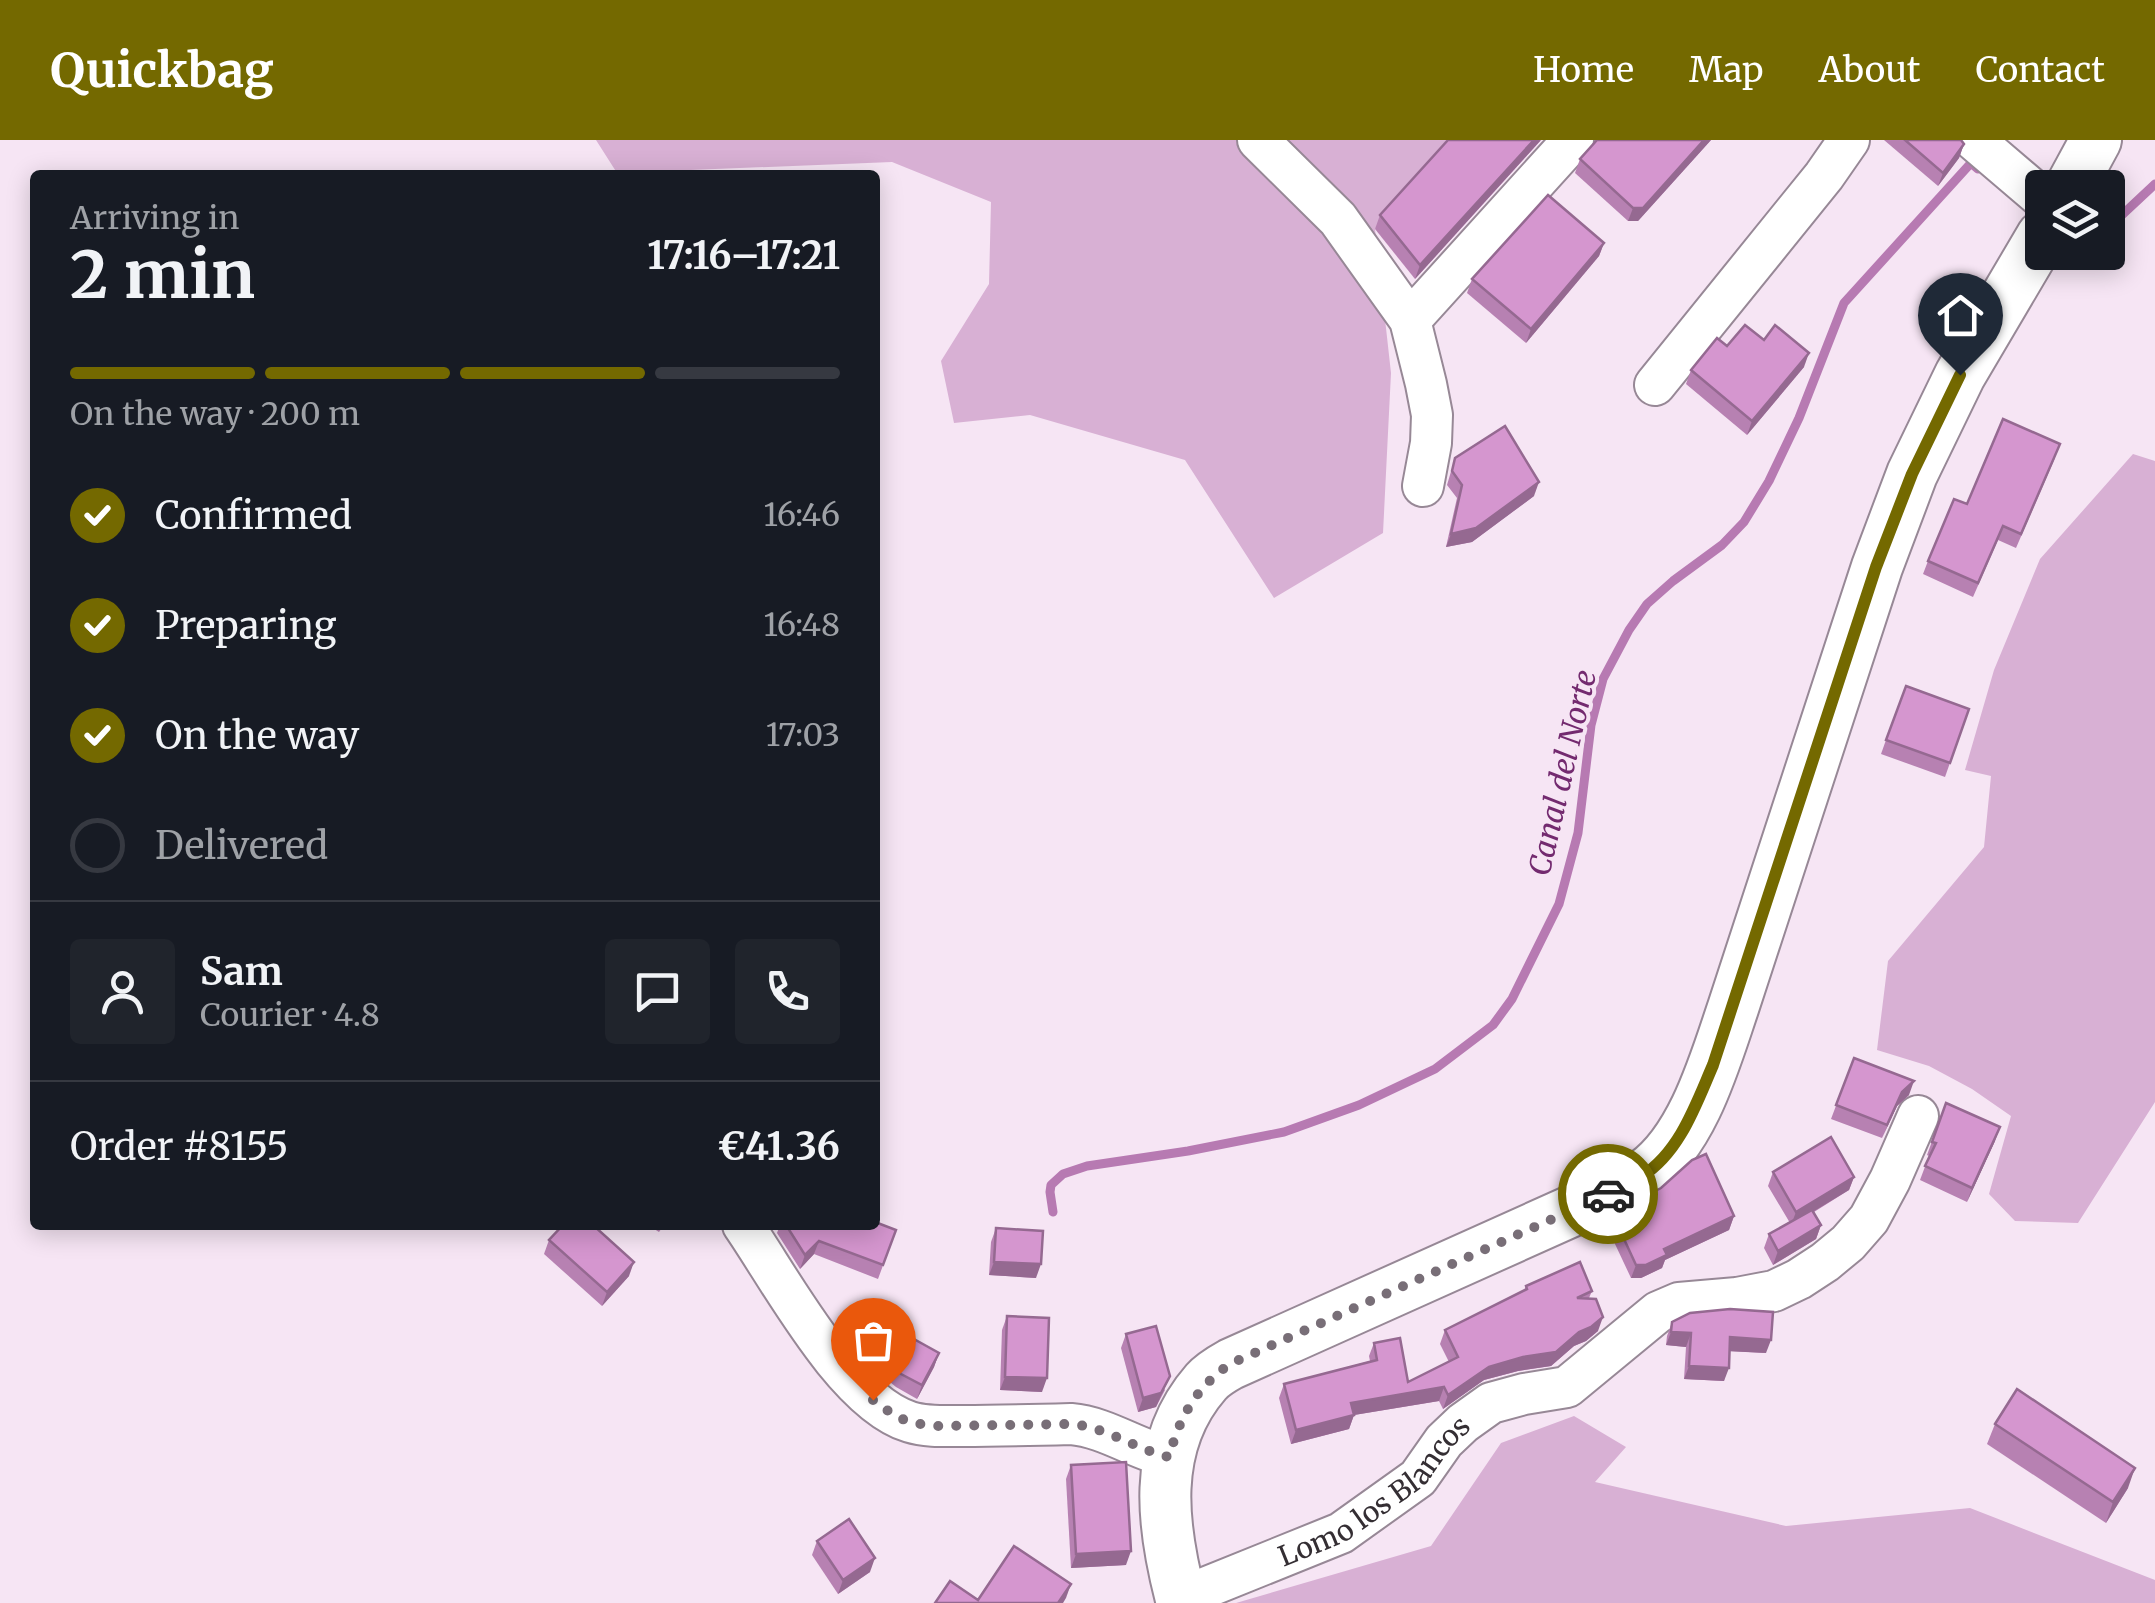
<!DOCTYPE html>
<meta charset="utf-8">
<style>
body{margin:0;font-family:Merriweather,serif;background:#20242c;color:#f1f3f6;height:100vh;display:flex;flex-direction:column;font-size:38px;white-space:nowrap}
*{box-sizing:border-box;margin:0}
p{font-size:32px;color:#9ea1a6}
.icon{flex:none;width:55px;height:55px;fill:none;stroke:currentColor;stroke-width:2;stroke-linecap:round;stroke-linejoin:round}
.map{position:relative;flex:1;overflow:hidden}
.sheet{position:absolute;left:30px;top:30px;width:850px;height:1060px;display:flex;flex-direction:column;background:#171b24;border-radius:10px;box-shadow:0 5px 25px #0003}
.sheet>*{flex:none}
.fabs{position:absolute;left:2025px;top:30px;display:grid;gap:20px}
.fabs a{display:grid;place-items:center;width:100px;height:100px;border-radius:10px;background:#171b24;box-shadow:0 5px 25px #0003;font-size:50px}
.pin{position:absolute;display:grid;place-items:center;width:85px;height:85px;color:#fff;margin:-102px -42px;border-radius:50% 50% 50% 0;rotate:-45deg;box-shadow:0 0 10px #0007}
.pin .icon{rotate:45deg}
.courier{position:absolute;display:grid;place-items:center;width:100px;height:100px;margin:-50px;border:8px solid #746900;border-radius:50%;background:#fff;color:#222;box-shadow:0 2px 12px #0007}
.head em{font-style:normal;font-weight:700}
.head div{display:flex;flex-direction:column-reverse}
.head{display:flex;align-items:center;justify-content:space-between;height:170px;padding:0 40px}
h1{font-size:65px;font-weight:700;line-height:75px}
.bar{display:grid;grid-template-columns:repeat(4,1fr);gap:15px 10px;align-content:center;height:120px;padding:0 40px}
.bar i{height:12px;border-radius:8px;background:#363941}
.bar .selected{background:#746900}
.bar p{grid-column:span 4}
.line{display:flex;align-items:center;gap:25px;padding:0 40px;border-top:2px solid #363941}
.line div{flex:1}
.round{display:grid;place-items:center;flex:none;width:105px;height:105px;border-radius:10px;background:#20242c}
ol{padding:0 40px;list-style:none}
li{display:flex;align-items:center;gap:30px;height:110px}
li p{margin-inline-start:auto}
li .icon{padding:10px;border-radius:50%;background:#746900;color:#fff;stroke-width:4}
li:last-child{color:#9ea1a6}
li i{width:55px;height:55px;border:5px solid #363941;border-radius:50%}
header{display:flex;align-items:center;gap:60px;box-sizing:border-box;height:140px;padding:0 50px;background:#746900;color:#fff}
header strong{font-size:48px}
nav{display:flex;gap:55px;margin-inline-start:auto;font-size:35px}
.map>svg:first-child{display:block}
</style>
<header>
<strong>Quickbag</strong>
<nav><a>Home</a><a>Map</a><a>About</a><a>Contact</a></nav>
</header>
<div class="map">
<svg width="2155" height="1463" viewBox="0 0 2155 1463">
<rect width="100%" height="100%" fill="#f6e5f4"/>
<!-- green -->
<g fill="#d8b0d4">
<polygon points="596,0 1454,0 1375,89 1391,233 1383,393 1274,458 1185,320 1030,275 954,283 941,221 989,144 991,62 892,22 617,33"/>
<polygon points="2133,314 2155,321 2155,962 2078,1083 2015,1081 1989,1054 2011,976 1972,949 1929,926 1877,910 1888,821 1984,707 1991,636 1965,630 1994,530 2040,419"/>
<polygon points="1574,1276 1626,1307 1595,1342 1786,1386 1970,1368 2155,1440 2155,1463 1236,1463 1431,1406 1501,1303"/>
</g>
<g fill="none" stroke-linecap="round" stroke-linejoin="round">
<!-- stream -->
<g stroke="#b77ab2" stroke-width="9">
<polyline points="2108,88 2155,44"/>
<polyline points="1053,1072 1050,1052 1051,1045 1063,1034 1087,1026 1188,1011 1284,992 1359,965 1435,929 1493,885 1512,859 1559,764 1578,693 1591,585 1603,539 1629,490 1647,464 1673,441 1722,405 1744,382 1769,341 1799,278 1844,163 1971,23 1978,29"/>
</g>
<!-- minor casing -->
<g stroke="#978896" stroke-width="44">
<g id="minor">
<polyline points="1258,0 1338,79 1410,180 1426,244 1432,275 1431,303 1423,346"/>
<polyline points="1974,0 2042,58"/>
<polyline points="1410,180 1573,0"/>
<polyline points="1655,245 1824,36 1849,0"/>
<path d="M743 1085C781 1140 845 1262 910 1282 926 1287 946 1286 963 1286 999 1286 1035 1285 1071 1284 1106 1287 1135 1309 1169 1317"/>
<path id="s1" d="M1180 1458 1341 1393 1418 1338 1444 1301 1463 1283 1491 1263 1524 1254 1567 1247 1658 1172 1679 1163 1737 1158 1774 1151 1799 1139 1825 1122 1848 1103 1869 1079 1890 1040 1918 976"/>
</g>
</g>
<!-- major casing -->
<g stroke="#978896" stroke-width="54">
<g id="major">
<polyline points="2070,48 2096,0"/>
<path d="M1182 1463C1162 1388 1150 1306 1206 1242 1212 1235 1222 1229 1231 1224L1603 1057C1617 1049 1632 1043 1645 1034 1693 1000 1715 921 1733 868L1877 427 1912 334 1960 235 2042 96"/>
</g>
</g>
<!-- minor -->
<use href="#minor" stroke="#fff" stroke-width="40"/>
<!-- major -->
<use href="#major" stroke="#fff" stroke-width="50"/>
</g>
<!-- wall -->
<g fill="#b781b2">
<polygon points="1541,0 1415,139 1375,89 1380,75"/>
<polygon points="1596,0 1711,0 1638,81 1628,81 1575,33 1580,19"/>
<polygon points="1884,0 1961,0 1964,4 1959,18 1938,46"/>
<polygon points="1604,103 1599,116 1526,203 1467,153 1472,139"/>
<polygon points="1764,200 1804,227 1747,295 1686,244 1691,230 1727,206"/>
<polygon points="1455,318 1534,356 1472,402 1446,407 1457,358 1447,345"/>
<polygon points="2055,318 2016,408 1998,400 1973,457 1923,434 1928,421 1967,364"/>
<polygon points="1969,569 1945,637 1881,614 1886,600"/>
<polygon points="1854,918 1909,955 1897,966 1882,998 1831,979"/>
<polygon points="1946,963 1995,1001 1967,1062 1920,1040 1929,1016 1927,1015"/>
<polygon points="1773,1032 1854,1037 1849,1050 1814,1072 1821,1085 1816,1099 1773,1125 1764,1108 1769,1094 1790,1083 1768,1046"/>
<polygon points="1612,1073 1734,1076 1729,1090 1665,1120 1662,1128 1641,1138 1631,1138 1607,1087"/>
<polygon points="648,1085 664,1085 659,1092"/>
<polygon points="780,1085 875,1085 896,1090 878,1139 814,1114 800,1129 777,1093"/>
<polygon points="996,1088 1036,1138 989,1135 991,1102"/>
<polygon points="549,1100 629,1136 602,1166 544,1114"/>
<polygon points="1526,1146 1592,1151 1589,1158 1598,1191 1586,1201 1574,1206 1551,1226 1518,1231 1484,1240 1443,1269 1439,1261 1354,1275 1349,1289 1291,1304 1279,1258 1284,1244 1370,1221 1369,1216 1374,1203 1408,1242 1449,1222 1440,1204 1445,1190 1524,1151"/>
<polygon points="1007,1176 1042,1252 1000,1250 1002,1190"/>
<polygon points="1672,1182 1766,1213 1730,1211 1724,1241 1684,1239 1686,1207 1666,1205 1667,1196"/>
<polygon points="1126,1194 1165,1250 1156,1267 1138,1272 1121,1208"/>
<polygon points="939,1213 934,1227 917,1259 896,1247 874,1229 879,1215"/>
<polygon points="1995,1284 2128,1348 2106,1383 1987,1304"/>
<polygon points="1071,1325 1126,1425 1071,1428 1066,1339"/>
<polygon points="817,1401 870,1432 838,1454 812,1415"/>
</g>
<!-- shaded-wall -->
<g fill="#956991">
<polygon points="1534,0 1541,0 1415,139 1420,125"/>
<polygon points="1704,0 1711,0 1638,81 1628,81 1633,68"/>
<polygon points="1964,4 1959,18 1938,46 1943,33"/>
<polygon points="1604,103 1599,116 1526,203 1531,189"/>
<polygon points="1809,213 1804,227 1747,295 1752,281"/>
<polygon points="1539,342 1534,356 1472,402 1446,407 1451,394"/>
<polygon points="1914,941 1909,955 1897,966 1882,998 1902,952"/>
<polygon points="2000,987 1995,1001 1967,1062 1972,1048"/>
<polygon points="1854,1037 1849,1050 1791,1085 1796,1072"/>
<polygon points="1734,1076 1729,1090 1665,1120 1662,1128 1641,1138 1631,1138 1636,1125 1664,1109"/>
<polygon points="1821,1085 1816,1099 1773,1125 1778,1111"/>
<polygon points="819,1101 814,1114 800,1129 805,1115"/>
<polygon points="634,1122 629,1136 602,1166 607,1152"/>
<polygon points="994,1122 1041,1124 1036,1138 989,1135"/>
<polygon points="1603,1177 1598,1191 1586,1201 1574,1206 1551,1226 1518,1231 1484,1240 1443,1269 1448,1255 1489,1227"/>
<polygon points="1671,1192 1691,1193 1686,1207 1666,1205"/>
<polygon points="1730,1197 1771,1200 1766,1213 1725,1211"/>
<polygon points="939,1213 934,1227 917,1259 922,1245"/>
<polygon points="1689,1226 1729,1228 1724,1241 1684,1239"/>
<polygon points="1170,1236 1156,1267 1138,1272 1143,1258"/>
<polygon points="1005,1237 1047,1238 1042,1252 1000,1250"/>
<polygon points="1444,1247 1439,1261 1354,1275 1349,1289 1291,1304 1296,1290 1351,1263"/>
<polygon points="2135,1328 2128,1348 2106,1383 2113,1362"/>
<polygon points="1131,1411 1126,1425 1071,1428 1076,1414"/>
<polygon points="875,1418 870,1432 838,1454 843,1440"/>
<polygon points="1071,1444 1066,1458 1063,1463 1058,1463"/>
</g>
<!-- building -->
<g fill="#d596cf" stroke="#956991" stroke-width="2.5">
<polygon points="1448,0 1534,0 1420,125 1380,75"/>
<polygon points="1597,0 1704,0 1643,68 1633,68 1580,19"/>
<polygon points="1905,0 1961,0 1964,4 1943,33"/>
<polygon points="1548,55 1604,103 1531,189 1472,139"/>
<polygon points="1745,185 1764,200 1775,185 1809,213 1752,281 1691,230 1717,198 1727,206"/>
<polygon points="2003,279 2060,304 2021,394 2003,386 1978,443 1928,421 1954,359 1967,364"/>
<polygon points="1505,286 1539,342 1476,388 1451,394 1462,345 1452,331 1455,318"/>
<polygon points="1906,546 1969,569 1950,623 1886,600"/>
<polygon points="1854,918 1914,941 1902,952 1887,985 1836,965"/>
<polygon points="1946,963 2000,987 1972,1048 1925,1026 1936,1003 1932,1002"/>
<polygon points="1831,997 1854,1037 1796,1072 1773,1032"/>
<polygon points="1706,1014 1734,1076 1664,1109 1667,1115 1646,1125 1636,1125 1612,1073 1661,1048 1692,1020"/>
<polygon points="1812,1070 1821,1085 1778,1111 1769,1094"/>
<polygon points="875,1082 896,1090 883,1125 819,1101 805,1115 786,1085 875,1085"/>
<polygon points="563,1085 593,1085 634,1122 607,1152 549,1100"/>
<polygon points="996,1088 1043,1091 1041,1124 994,1122"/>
<polygon points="1580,1122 1592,1151 1577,1158 1596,1159 1603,1177 1591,1187 1579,1192 1556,1212 1523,1217 1489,1227 1448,1255 1444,1247 1351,1263 1354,1275 1296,1290 1284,1244 1377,1220 1374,1203 1400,1198 1408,1242 1458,1217 1445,1190 1527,1149 1526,1146"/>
<polygon points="1730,1169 1773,1172 1771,1200 1730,1197 1729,1228 1689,1226 1691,1193 1671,1192 1672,1182 1690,1173"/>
<polygon points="1007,1176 1049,1178 1047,1238 1005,1237"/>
<polygon points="1156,1186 1170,1236 1161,1253 1143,1258 1126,1194"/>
<polygon points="894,1188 939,1213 922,1245 901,1234 879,1215"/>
<polygon points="2017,1249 2135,1328 2113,1362 1995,1284"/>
<polygon points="1126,1322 1131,1411 1076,1414 1071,1325"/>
<polygon points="849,1379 875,1418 843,1440 817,1401"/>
<polygon points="1014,1406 1071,1444 1058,1463 935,1463 950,1441 978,1460"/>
</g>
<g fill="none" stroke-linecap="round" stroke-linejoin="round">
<!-- done -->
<path stroke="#786e77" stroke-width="10" stroke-dasharray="0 18" d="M873 1260 895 1276 912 1283 939 1286 1071 1284C1106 1287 1135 1309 1169 1317 1180 1276 1196 1248 1230 1224L1608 1054"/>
<!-- route -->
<path stroke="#746900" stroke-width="12" d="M1608 1054C1619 1048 1631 1043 1642 1036 1680 1012 1696 964 1713 925L1876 427 1912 334 1960 235"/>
</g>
<g text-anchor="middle" stroke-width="8" stroke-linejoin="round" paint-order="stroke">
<!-- street labels -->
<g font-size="28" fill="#342e33" stroke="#f6e5f4">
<text dy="10" stroke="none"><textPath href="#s1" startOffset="225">Lomo los Blancos</textPath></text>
</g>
<!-- water labels -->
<g font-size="30" font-style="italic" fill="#732a6f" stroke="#f6e5f4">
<text transform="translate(1563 633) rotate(-77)" y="10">Canal del Norte</text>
</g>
</g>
</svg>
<div class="fabs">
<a><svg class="icon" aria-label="layers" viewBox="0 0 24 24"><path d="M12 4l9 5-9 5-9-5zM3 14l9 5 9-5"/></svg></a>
</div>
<div class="pin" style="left:873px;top:1260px;background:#ea580c"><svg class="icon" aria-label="bag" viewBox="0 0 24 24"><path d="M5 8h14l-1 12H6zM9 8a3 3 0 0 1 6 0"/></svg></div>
<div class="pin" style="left:1960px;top:235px;background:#1f2937"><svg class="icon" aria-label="home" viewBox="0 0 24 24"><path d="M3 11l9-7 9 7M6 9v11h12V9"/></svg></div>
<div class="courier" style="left:1608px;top:1054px"><svg class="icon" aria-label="car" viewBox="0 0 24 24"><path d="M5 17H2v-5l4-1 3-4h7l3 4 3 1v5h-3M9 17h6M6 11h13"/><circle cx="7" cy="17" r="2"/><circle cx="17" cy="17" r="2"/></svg></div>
<section class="sheet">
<div class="head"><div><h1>2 min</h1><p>Arriving in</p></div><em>17:16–17:21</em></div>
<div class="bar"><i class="selected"></i><i class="selected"></i><i class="selected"></i><i></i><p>On the way · 200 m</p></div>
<ol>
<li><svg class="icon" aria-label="check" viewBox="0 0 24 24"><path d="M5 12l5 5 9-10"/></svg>Confirmed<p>16:46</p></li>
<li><svg class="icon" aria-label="check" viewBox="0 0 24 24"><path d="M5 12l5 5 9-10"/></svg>Preparing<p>16:48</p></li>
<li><svg class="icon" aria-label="check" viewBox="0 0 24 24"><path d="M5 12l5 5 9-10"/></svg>On the way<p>17:03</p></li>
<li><i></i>Delivered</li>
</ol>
<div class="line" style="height:180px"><a class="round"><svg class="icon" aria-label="person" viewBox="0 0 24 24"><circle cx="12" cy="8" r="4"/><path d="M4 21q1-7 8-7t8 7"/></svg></a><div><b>Sam</b><p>Courier · 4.8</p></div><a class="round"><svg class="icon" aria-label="chat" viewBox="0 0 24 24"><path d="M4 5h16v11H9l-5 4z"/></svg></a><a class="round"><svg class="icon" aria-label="phone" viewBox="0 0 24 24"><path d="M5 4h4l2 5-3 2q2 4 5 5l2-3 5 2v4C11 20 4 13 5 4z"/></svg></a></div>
<div class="line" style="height:130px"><div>Order #8155</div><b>€41.36</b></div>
</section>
</div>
